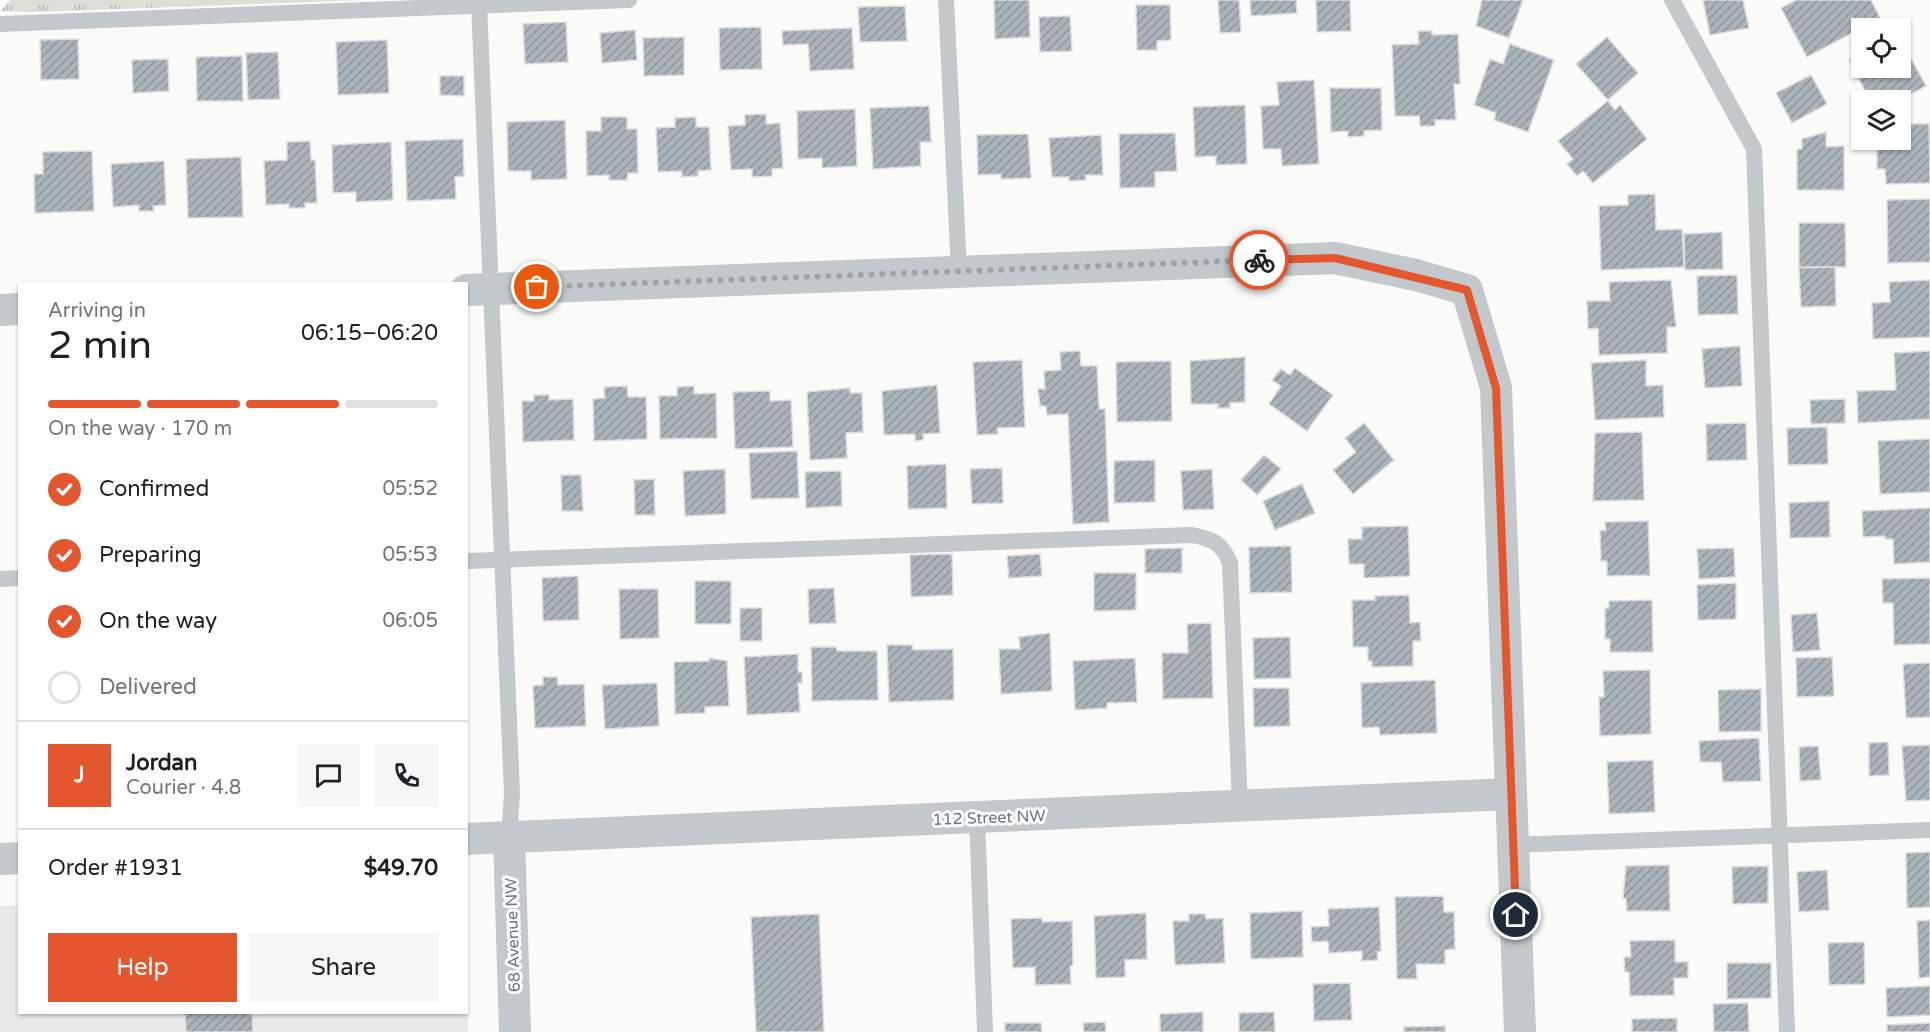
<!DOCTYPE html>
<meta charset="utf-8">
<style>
body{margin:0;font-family:"Varela Round",sans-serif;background:#f6f6f6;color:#202124;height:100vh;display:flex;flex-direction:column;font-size:22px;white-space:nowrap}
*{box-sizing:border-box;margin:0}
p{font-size:20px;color:#757577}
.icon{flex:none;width:33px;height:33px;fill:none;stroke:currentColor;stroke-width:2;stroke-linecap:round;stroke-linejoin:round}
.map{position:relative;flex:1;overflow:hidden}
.panel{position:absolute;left:18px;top:282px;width:450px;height:732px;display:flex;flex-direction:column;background:#fff;border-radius:0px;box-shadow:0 2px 4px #0004}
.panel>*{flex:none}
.controls{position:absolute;left:1851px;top:18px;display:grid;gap:12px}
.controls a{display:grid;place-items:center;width:60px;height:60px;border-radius:0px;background:#fff;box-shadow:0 2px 4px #0004;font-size:30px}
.pin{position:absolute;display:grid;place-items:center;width:51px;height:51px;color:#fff;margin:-26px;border:3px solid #fff;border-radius:50%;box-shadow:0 2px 6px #0007}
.courier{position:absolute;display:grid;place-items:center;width:60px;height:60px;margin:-30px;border:4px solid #e4572e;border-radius:50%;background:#fff;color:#222;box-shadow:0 2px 8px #0007}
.head em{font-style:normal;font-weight:600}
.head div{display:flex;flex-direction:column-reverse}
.head{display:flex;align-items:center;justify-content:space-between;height:102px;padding:0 30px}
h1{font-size:39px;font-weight:600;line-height:45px}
.bar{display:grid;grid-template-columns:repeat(4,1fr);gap:9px 6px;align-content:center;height:72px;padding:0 30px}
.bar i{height:8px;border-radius:4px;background:#e0e0e0}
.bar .current{background:#e4572e}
.bar p{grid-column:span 4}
.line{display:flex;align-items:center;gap:15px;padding:0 30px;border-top:2px solid #e0e0e0}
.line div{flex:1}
.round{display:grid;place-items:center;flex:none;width:63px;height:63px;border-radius:0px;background:#f6f6f6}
ol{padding:0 30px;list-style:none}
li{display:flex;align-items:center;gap:18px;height:66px}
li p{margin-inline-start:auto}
li .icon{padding:6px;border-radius:50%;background:#e4572e;color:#fff;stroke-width:4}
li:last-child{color:#757577}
li i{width:33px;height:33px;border:3px solid #e0e0e0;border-radius:50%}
.button{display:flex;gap:12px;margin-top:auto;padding:12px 30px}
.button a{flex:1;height:69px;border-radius:0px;background:#e4572e;color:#fff;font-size:24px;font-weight:600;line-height:69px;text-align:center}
.button a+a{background:#f6f6f6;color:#202124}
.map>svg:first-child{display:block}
</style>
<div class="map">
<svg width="1930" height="1032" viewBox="0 0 1930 1032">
<defs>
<pattern id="grass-tufts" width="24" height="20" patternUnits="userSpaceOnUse" patternTransform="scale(1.5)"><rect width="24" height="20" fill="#dadfd7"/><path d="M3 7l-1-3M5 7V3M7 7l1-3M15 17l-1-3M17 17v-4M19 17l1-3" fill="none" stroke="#b4b9b4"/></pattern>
<pattern id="building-hatch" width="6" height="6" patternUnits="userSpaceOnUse" patternTransform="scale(1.5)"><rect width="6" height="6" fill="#aab3b9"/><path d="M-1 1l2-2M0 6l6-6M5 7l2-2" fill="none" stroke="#8e969c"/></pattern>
</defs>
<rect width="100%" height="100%" fill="#fafaf8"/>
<!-- built -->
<polygon fill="#e8e9e9" points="19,905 20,1012 466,1012 467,990 468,1032 0,1032 0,906"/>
<!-- grass -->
<polygon fill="url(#grass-tufts)" points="11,0 364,0 33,12 0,11"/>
<!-- building -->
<g fill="url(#building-hatch)" stroke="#dcdcda" stroke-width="1.5">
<polygon points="994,0 1029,0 1030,37 995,39"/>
<polygon points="1218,0 1239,0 1241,32 1220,33"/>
<polygon points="1250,0 1296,0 1297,13 1251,16"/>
<polygon points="1316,0 1350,0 1351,31 1317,32"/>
<polygon points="1482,0 1523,0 1509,38 1476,26"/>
<polygon points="1703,0 1743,0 1749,28 1710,35"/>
<polygon points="1796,0 1871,0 1880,18 1807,57 1781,8"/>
<polygon points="1136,5 1170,5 1171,40 1157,41 1157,50 1137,50"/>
<polygon points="905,6 907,41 860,42 858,7"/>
<polygon points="1070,16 1072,51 1040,52 1039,17"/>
<polygon points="566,22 568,62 525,64 523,24"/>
<polygon points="761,27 762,69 720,70 719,28"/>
<polygon points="852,28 854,69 810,71 808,44 783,45 782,31"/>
<polygon points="635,30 637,60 602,63 600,33"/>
<polygon points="1418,31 1432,31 1432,35 1458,34 1460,84 1454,84 1456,120 1435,120 1435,126 1420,126 1419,116 1395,116 1392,45 1419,44"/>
<polygon points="684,37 684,75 644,76 643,38"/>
<polygon points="1607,37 1638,73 1608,100 1576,64"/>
<polygon points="78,39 79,79 41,80 40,40"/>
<polygon points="387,40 389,93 338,95 336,42"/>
<polygon points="1510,44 1554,60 1528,132 1494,120 1496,113 1474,105 1490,59 1503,64"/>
<polygon points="1900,47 1904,54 1908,53 1926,86 1900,100 1870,100 1849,60 1862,54 1862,68 1900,68"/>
<polygon points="278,52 280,99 248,100 246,53"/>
<polygon points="242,56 243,101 197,101 196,57"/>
<polygon points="168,59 169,91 133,93 132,60"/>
<polygon points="1811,75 1827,104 1792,123 1776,93"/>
<polygon points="440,76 464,76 464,96 440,95"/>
<polygon points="1314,80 1319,164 1282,166 1281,149 1263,149 1261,106 1279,105 1277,82"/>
<polygon points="1330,88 1381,88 1382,130 1364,131 1364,136 1348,137 1348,131 1331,132"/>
<polygon points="1608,101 1615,110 1620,105 1647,139 1593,183 1583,171 1577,176 1567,164 1573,159 1558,141"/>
<polygon points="1245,105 1247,164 1216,165 1216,156 1195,157 1193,107"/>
<polygon points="929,106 931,142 920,142 921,166 873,169 870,108"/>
<polygon points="855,109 857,166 822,168 822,158 798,159 797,111"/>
<polygon points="766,114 766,124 780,123 783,168 772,169 772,176 752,177 752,169 731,170 728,126 745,125 745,115"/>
<polygon points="601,117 627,117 627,129 637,129 638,173 628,173 627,180 609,180 609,175 587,176 586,131 601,131"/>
<polygon points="696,117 696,127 709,127 711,170 698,171 698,176 682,177 682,171 658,172 656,128 675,127 675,118"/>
<polygon points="565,120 567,179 531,180 531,171 508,171 507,122"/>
<polygon points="1900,124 1929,124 1930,183 1886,184 1885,169 1877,169 1877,150 1884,149 1884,140 1900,140"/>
<polygon points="1826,132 1826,147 1844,146 1844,190 1797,190 1797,149 1802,149 1802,139"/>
<polygon points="1175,133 1177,171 1155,172 1155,187 1120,188 1119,134"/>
<polygon points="1028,134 1031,178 1001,179 1001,174 978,175 977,135"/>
<polygon points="1101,135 1103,175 1085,175 1086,180 1069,181 1069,177 1052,177 1049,138"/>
<polygon points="463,139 464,176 455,177 456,199 407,201 405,141"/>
<polygon points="310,141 311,160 315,160 317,203 305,203 305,208 289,208 289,204 266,205 264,161 287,160 287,142"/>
<polygon points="391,142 393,200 356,202 356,192 333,193 332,145"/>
<polygon points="92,151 94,211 35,213 34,174 43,174 43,152"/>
<polygon points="241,157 243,217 188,218 186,159"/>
<polygon points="164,161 166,205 153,206 154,211 139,211 139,205 113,207 111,164"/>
<polygon points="1655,194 1656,230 1682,229 1684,267 1601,270 1599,206 1628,205 1628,195"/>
<polygon points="1930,199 1930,262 1888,263 1887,200"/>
<polygon points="1799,223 1845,223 1846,267 1799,267"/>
<polygon points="1722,232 1723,269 1685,270 1684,234"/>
<polygon points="1835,267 1836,306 1801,307 1799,268"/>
<polygon points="1737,275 1738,314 1698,315 1697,276"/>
<polygon points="1671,280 1676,327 1667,327 1667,353 1599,355 1598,328 1588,329 1587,301 1610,301 1609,282"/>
<polygon points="1930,280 1930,337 1873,339 1872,303 1890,302 1889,282"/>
<polygon points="1740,346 1742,386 1705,388 1702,349"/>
<polygon points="1080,351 1081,366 1097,366 1099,409 1105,409 1109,522 1073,524 1068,414 1047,415 1046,406 1040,406 1038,389 1045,389 1044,371 1061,370 1060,352"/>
<polygon points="1930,351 1930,419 1858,423 1857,391 1896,390 1894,353"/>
<polygon points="1245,357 1245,402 1230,403 1230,408 1218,408 1218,404 1191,404 1190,361"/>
<polygon points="1022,360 1025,427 997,428 998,434 977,435 973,362"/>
<polygon points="1646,360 1646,386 1663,385 1664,417 1595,420 1591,363"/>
<polygon points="1171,361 1172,421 1117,422 1116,362"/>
<polygon points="1295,368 1333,395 1307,431 1269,404 1281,386 1272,380 1281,369 1290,375"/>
<polygon points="937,385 940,433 923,434 923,440 915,441 915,434 884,435 882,391"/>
<polygon points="627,386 628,397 646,397 647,439 594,441 593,399 605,398 604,387"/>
<polygon points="694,386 694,394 716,393 717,438 660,439 659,396 677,396 677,387"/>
<polygon points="850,388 850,393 862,393 863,432 846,433 847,458 810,460 807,392"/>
<polygon points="770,391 770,401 791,400 793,447 735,449 733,392"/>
<polygon points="534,395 549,395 549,400 573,399 574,440 523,442 522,401 534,401"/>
<polygon points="1845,399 1845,423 1811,424 1810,400"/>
<polygon points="1364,423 1394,460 1353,494 1333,470 1356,452 1345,438"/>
<polygon points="1746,423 1747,460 1707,461 1706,424"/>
<polygon points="1827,427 1828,464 1788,465 1787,428"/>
<polygon points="1642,432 1644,500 1593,501 1595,433"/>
<polygon points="1930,439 1930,492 1880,494 1878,441"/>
<polygon points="797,451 799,498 751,499 749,453"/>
<polygon points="1264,455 1281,469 1257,495 1241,480"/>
<polygon points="1155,460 1155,502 1114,503 1114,461"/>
<polygon points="946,464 947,508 908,509 907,466"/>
<polygon points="1002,468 1003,503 972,504 970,469"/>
<polygon points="725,469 726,514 685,516 683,471"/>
<polygon points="1212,469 1214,509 1183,510 1181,471"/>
<polygon points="841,471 842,506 806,508 805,472"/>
<polygon points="561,475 581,475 583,511 562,511"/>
<polygon points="654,479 655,515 635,515 634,480"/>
<polygon points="1302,484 1315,513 1275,530 1263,501"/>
<polygon points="1829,501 1830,537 1790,538 1789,503"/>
<polygon points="1930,508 1930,562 1894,564 1893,539 1885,539 1885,536 1863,537 1862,511"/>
<polygon points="1648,521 1650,575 1607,576 1607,561 1601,561 1600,531 1606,530 1605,522"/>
<polygon points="1408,526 1410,576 1364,578 1364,564 1349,564 1348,539 1362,539 1362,527"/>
<polygon points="1291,546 1292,592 1250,593 1249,547"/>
<polygon points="1182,548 1182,573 1145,573 1145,549"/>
<polygon points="1734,548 1735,577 1699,579 1697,549"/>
<polygon points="952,554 953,595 911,597 910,555"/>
<polygon points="1040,554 1042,576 1009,578 1007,556"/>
<polygon points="1094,573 1136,573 1136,610 1094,611"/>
<polygon points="578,576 579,620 543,621 542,578"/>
<polygon points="1930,578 1930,644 1894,645 1893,603 1883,603 1882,579"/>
<rect x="695" y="581" width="36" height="43"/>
<polygon points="1736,583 1736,619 1698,620 1697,585"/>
<polygon points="834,588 836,623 809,624 808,589"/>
<polygon points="619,589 658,589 659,638 620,639"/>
<polygon points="1409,595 1410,623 1420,622 1421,641 1413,641 1413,666 1372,667 1372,661 1368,661 1368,647 1353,647 1352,600 1375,600 1375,596"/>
<polygon points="1652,600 1653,652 1610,652 1610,639 1605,639 1605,608 1609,608 1609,601"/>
<rect x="740" y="608" width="22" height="33"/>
<polygon points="1817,613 1820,650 1793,652 1791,615"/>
<polygon points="1211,623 1213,698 1163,699 1162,653 1188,653 1187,624"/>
<polygon points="1050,633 1052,691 1001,694 999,649 1020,649 1019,637"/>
<polygon points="1290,637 1291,678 1254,679 1253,638"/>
<polygon points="887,645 912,645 913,650 953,649 954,700 889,702"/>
<polygon points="811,647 836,647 837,651 877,651 878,700 812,701"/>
<polygon points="798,654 798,672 802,672 802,683 798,683 800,712 747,715 744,657"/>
<polygon points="1832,657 1834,696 1797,697 1796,658"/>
<polygon points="709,658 727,661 729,706 705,707 705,713 675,714 674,662 709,661"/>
<polygon points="1135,658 1137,702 1107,703 1107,708 1075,710 1073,661"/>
<polygon points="1930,663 1930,717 1906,718 1903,664"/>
<polygon points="1650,670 1651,734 1600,736 1599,697 1604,697 1603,671"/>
<polygon points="543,677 557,677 558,685 584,684 586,726 535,728 533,686 543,685"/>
<polygon points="1435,680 1437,733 1380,735 1379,727 1362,728 1361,683"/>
<polygon points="657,683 659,726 605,729 602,685"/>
<polygon points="1253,688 1289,688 1290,726 1254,727"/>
<polygon points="1761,689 1761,731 1719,732 1718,690"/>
<polygon points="1759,738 1761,781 1723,782 1721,762 1700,762 1699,741"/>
<polygon points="1888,742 1889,775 1869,776 1869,743"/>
<polygon points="1930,745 1930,800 1906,801 1902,746"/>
<polygon points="1818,746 1821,780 1800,781 1799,747"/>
<polygon points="1653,760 1655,812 1609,814 1607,762"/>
<polygon points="1930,852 1930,907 1907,908 1906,853"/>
<polygon points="1669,865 1670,911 1627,911 1626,899 1623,898 1626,866"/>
<polygon points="1768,866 1768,903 1733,904 1732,867"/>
<polygon points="1827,870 1829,910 1799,912 1797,872"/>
<polygon points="1443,896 1444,912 1454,912 1455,949 1445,950 1445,964 1416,964 1417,979 1397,979 1395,897"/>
<polygon points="1379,907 1381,951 1377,952 1378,960 1362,961 1362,951 1329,953 1328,941 1312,942 1311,927 1329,926 1328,909"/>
<polygon points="1302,911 1303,957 1251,959 1250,913"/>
<polygon points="1146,913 1147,959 1125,960 1125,977 1096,978 1094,916"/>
<polygon points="819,914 824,1032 756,1032 751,917"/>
<polygon points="1189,914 1205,914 1206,919 1223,918 1225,963 1175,965 1173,921 1189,921"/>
<polygon points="1042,918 1042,922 1072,921 1073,965 1070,966 1071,984 1035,985 1035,967 1013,968 1011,919"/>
<polygon points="1930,920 1930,977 1919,978 1917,921"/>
<polygon points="1675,940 1675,962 1688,962 1688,978 1674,978 1674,995 1630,996 1629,972 1625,972 1624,957 1631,957 1630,941"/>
<polygon points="1864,942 1865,984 1829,985 1828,943"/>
<polygon points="1727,963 1771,963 1771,998 1727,999"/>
<polygon points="1350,983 1352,1020 1314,1021 1313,984"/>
<polygon points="1930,986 1930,1015 1887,1017 1886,988"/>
<polygon points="1748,1003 1749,1032 1714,1032 1713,1004"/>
<polygon points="185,1012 252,1012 253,1032 186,1032"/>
<polygon points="1203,1012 1203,1032 1160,1032 1160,1014"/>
<polygon points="1274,1012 1275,1032 1239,1032 1239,1013"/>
<polygon points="1677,1018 1677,1032 1632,1032 1632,1019"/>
<polygon points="1105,1022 1106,1032 1084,1032 1083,1023"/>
<polygon points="1005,1023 1041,1023 1042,1032 1005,1032"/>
<polygon points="1930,1023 1930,1032 1887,1032 1887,1025"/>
<polygon points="1445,1026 1445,1032 1404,1032 1404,1027"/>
</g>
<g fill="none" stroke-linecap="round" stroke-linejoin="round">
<!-- service -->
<g stroke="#c3c8cc" stroke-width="16">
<polyline points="946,0 959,271"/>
<polyline points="1672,0 1754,149 1787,1032"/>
<polyline points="479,4 512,793 509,837"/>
<polyline points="0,24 629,0"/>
<path d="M466 561 1192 535C1213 539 1222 543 1230 563L1240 806"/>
<polyline points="0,579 20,578"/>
<polyline points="977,817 985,1032"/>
<polyline points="1513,845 1930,830"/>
</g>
<!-- minor -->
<g stroke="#c3c8cc" stroke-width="32">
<polyline points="466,290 1335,258 1416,275 1467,290 1496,388 1520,1032"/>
<polyline points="0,310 20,309"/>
<polyline points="509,837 515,1032"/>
<polyline points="466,839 1511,794"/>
<polyline points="0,859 20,858"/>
</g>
</g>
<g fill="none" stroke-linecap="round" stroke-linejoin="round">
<!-- done -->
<polyline stroke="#99a4ac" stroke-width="6" stroke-dasharray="0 10.8" points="537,287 1259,260"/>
<!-- route -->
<polyline stroke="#e4572e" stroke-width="8" points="1259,260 1335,258 1467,290 1496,388 1516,915"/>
</g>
<g text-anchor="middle" stroke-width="6" stroke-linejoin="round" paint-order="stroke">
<!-- street labels -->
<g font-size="16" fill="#657683" stroke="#fff">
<text transform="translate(989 817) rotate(-2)" y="6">112 Street NW</text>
<text transform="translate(512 935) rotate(-92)" y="6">68 Avenue NW</text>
</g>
</g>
</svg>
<div class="controls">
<a><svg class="icon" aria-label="locate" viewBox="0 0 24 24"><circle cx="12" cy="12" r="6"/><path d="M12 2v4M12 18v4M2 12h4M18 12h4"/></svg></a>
<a><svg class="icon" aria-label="layers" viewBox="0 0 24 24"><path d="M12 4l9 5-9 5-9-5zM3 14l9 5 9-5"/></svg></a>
</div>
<div class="pin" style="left:537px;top:287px;background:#ea580c"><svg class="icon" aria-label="bag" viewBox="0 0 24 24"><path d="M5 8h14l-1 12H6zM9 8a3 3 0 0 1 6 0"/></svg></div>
<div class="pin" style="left:1516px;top:915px;background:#1f2937"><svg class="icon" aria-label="home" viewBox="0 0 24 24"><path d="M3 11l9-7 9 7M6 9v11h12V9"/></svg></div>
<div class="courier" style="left:1259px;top:260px"><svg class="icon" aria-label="bike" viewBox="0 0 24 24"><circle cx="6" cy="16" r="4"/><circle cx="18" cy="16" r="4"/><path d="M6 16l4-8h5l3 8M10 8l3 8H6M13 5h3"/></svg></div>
<section class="panel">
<div class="head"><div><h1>2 min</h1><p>Arriving in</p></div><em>06:15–06:20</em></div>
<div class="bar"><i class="current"></i><i class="current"></i><i class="current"></i><i></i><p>On the way · 170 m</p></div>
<ol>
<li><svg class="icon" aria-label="check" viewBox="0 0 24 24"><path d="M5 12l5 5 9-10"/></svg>Confirmed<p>05:52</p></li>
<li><svg class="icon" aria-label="check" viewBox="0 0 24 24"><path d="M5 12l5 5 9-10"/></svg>Preparing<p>05:53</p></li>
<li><svg class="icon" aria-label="check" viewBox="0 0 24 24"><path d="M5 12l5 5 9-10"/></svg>On the way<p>06:05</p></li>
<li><i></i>Delivered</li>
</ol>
<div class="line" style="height:108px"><b class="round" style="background:#e4572e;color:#fff">J</b><div><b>Jordan</b><p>Courier · 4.8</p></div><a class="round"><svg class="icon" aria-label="chat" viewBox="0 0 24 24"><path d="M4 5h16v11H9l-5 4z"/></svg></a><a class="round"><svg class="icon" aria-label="phone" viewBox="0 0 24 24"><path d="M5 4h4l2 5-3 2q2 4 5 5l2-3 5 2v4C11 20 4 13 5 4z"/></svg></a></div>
<div class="line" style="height:78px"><div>Order #1931</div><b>$49.70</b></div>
<div class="button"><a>Help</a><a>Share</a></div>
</section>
</div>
